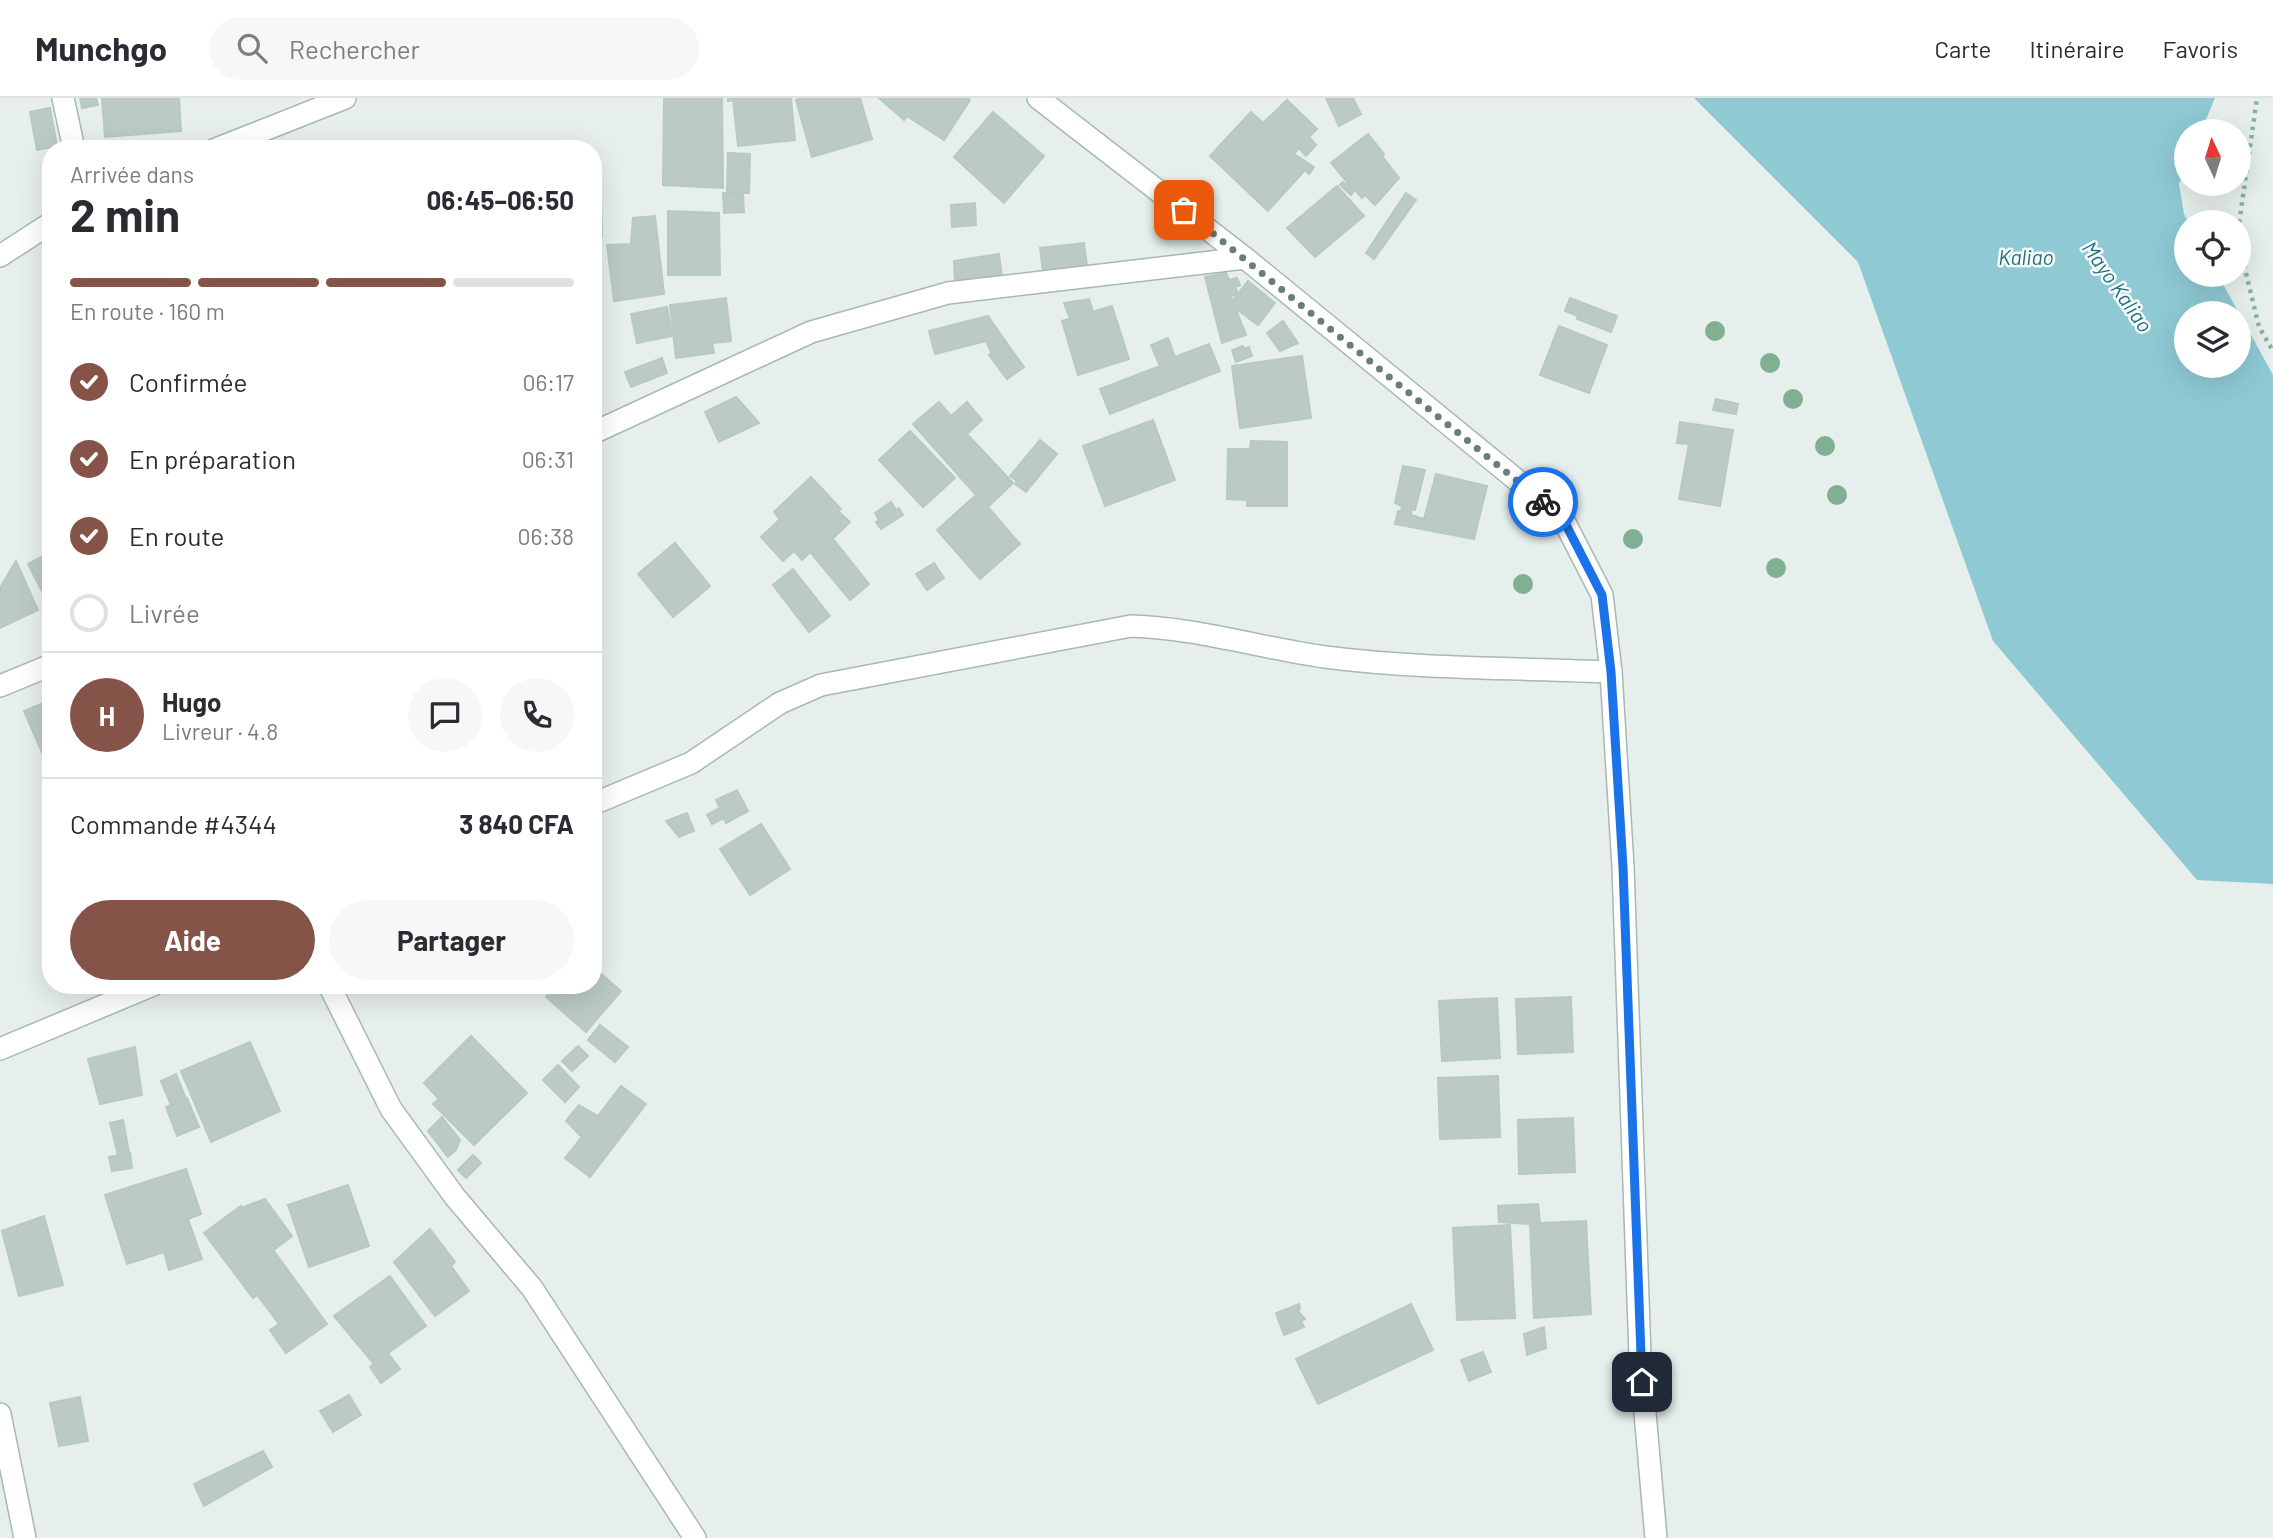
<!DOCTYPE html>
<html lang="fr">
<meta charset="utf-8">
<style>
body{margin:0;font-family:Barlow,sans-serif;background:#f7f7f7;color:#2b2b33;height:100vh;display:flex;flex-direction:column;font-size:26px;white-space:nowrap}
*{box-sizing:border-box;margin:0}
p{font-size:23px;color:#7c7c81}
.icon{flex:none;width:38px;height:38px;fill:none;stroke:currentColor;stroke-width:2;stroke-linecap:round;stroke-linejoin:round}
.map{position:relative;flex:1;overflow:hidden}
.drawer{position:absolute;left:42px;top:42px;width:560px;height:854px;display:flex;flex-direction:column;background:#fff;border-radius:28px;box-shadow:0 7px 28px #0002}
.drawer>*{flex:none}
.needle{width:46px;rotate:356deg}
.fabs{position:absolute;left:2174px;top:21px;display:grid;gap:14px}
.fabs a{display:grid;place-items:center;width:77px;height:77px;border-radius:50%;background:#fff;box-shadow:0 7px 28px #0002;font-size:35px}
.pin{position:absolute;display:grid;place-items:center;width:60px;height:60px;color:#fff;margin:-30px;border-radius:14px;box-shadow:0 4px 10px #0006}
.courier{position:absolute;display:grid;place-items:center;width:70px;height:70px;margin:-35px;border:5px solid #1a73e8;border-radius:50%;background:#fff;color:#222;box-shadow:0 2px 9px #0007}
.head em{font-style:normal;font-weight:700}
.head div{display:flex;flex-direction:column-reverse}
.head{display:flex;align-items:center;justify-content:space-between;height:119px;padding:0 28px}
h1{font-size:46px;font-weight:700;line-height:52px}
.bar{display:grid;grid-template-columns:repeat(4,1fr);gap:10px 7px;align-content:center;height:84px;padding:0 28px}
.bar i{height:9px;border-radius:5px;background:#e1e1e2}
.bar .current{background:#855347}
.bar p{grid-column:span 4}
.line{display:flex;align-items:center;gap:18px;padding:0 28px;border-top:2px solid #e1e1e2}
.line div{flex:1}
.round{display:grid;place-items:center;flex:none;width:74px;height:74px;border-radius:37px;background:#f7f7f7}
ol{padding:0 28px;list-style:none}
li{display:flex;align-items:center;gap:21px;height:77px}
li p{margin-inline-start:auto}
li .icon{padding:7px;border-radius:50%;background:#855347;color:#fff;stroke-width:4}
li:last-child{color:#7c7c81}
li i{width:38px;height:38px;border:4px solid #e1e1e2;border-radius:50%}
.cta{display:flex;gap:14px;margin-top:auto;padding:14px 28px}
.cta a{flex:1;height:80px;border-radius:42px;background:#855347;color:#fff;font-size:28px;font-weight:700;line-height:80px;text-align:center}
.cta a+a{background:#f7f7f7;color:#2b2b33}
header{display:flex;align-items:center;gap:42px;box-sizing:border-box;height:98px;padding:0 35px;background:#fff;border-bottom:2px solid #e1e1e2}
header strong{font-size:33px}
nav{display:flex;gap:38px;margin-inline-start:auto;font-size:24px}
.search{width:490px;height:63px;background:#f7f7f7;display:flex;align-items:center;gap:18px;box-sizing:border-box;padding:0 24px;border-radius:38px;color:#7c7c81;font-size:26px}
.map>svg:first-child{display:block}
</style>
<header>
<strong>Munchgo</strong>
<div class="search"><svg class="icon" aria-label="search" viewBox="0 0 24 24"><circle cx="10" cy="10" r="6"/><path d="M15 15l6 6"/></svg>Rechercher</div>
<nav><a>Carte</a><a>Itinéraire</a><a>Favoris</a></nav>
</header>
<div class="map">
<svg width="2273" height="1440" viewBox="0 0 2273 1440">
<rect width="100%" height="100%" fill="#e6efeb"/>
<!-- water -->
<path fill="#8ec9d4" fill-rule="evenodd" d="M1694 0H2215L2201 33H2186V69L2179 86 2184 116 2188 124H2186V177H2218L2273 277V786L2197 782 1993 543 1858 164ZM2186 215H2238V268H2186Z"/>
<!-- building -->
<g fill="#bbcac4" stroke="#b8c9c2" stroke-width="2">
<polygon points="80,0 96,0 98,7 82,10"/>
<polygon points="102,0 179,0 181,33 105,39"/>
<polygon points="664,0 722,0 723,90 663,87"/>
<polygon points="728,0 791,0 795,42 738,48 733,2 728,3"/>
<polygon points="804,0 860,0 872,41 812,59 796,2"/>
<polygon points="879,0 967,0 970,2 944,42 907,18 904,22"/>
<polygon points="1326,0 1353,0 1361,16 1339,28"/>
<polygon points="1287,2 1317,31 1309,39 1316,47 1306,58 1299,50 1294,56 1314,69 1309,76 1305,72 1268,113 1210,58 1251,14 1263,25"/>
<polygon points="50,10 57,48 37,52 30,14"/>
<polygon points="993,14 1044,58 1004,105 954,59"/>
<polygon points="1368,36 1384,56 1382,58 1399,80 1375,107 1365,97 1362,100 1355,92 1351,97 1340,87 1343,84 1348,87 1349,86 1331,65"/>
<polygon points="728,55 750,56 749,95 727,95"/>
<polygon points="593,68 600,68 602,139 593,139"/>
<polygon points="1337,88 1364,118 1315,159 1287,130"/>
<polygon points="723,95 743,97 744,114 724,115"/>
<polygon points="1406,95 1416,102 1374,161 1366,155"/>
<polygon points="975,105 976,127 952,129 951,107"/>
<polygon points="668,113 719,115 720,177 668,177"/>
<polygon points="655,118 664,196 614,203 607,147 631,146 633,120"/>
<polygon points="1084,145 1087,168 1043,174 1040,150"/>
<polygon points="999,156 1002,179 955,186 954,163"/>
<polygon points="1226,175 1229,182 1237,180 1240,187 1235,189 1238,196 1231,198 1232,203 1230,206 1235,209 1246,237 1222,245 1205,179"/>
<polygon points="1248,183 1275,205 1258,227 1230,206"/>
<polygon points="726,200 731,243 712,245 714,255 676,260 670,207"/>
<polygon points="1570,200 1617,218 1611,234 1577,221 1578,218 1565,213"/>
<polygon points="1089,201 1093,213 1070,220 1064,205"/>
<polygon points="1112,208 1129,261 1078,277 1062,223"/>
<polygon points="667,209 672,238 637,245 631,216"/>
<polygon points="988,218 1006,244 991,254 986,243 935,256 929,233"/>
<polygon points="1283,223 1298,245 1280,253 1267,235"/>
<polygon points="1559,228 1607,247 1589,295 1540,277"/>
<polygon points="1168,240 1175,259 1209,246 1220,273 1110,316 1100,291 1160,268 1151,247"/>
<polygon points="1006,244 1024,269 1007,281 989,257"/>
<polygon points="1243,248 1244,251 1249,249 1252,258 1236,264 1232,252"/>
<polygon points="1302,258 1311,320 1240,330 1232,268"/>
<polygon points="662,260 667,275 631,289 625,274"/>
<polygon points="736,299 759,325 719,344 705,314"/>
<polygon points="1716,301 1738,306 1736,316 1713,312"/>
<polygon points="939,304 951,318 967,304 982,322 967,336 1013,385 988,409 1020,446 980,481 937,432 976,397 913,326"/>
<polygon points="1153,322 1175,382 1105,408 1083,348"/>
<polygon points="1680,324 1733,332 1720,408 1679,401 1689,346 1677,345"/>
<polygon points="910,333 955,380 923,409 879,362"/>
<polygon points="1040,342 1057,356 1026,394 1015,386 1017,383 1010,378"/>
<polygon points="1251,343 1287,344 1287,408 1247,408 1247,402 1227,401 1228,351 1250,351"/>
<polygon points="1403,368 1425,372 1415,412 1412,411 1411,417 1424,421 1436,376 1487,388 1474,441 1395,426 1398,413 1401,414 1402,408 1395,405"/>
<polygon points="811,379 841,411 838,413 850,424 829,444 825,440 802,462 794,453 783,463 761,439 780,421 774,414"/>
<polygon points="891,404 896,412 899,410 903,417 881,431 876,424 879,422 875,415"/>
<polygon points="825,440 829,444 833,441 869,486 850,502 811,455"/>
<polygon points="675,445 710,488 673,519 638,476"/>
<polygon points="51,454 51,506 49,507 28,466"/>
<polygon points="16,463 38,512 0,530 0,490"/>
<polygon points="934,465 944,480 927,492 916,476"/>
<polygon points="793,471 830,518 809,534 773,487"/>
<polygon points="51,602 51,673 50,673 24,613"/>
<polygon points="737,692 748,713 726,725 724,720 712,726 707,717 720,710 716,702"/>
<polygon points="687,715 694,733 679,739 666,723"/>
<polygon points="761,726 790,771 750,797 720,751"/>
<polygon points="593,869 621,893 586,934 546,899 556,887 593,887"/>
<polygon points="1571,899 1573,954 1518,956 1516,901"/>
<polygon points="1497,900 1500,960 1442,963 1439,903"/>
<polygon points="600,927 628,949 615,964 588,942"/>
<polygon points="471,938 527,995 474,1047 433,1006 439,1001 424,985"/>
<polygon points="250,944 280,1013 211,1044 181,973"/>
<polygon points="578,948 588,958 572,973 562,963"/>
<polygon points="135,949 142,997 100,1006 88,961"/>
<polygon points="558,967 579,989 565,1004 543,982"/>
<polygon points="176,976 186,1001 171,1007 161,983"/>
<polygon points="1498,978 1500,1039 1440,1041 1438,980"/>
<polygon points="621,988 646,1006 590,1079 565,1060 582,1039 566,1023 579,1007 598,1018"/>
<polygon points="187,1000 199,1029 177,1038 166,1009"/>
<polygon points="442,1019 460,1042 456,1052 448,1059 428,1033"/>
<polygon points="1573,1020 1575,1074 1519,1076 1518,1022"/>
<polygon points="123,1022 129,1054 118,1057 110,1025"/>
<polygon points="130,1055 132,1070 112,1073 109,1059"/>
<polygon points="473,1057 481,1065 466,1080 458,1072"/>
<polygon points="186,1071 201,1116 188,1121 202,1161 169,1172 164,1154 127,1166 105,1097"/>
<polygon points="348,1087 369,1148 309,1169 288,1107"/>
<polygon points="265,1101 292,1138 275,1151 244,1109"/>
<polygon points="1538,1106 1540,1125 1586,1123 1591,1216 1534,1220 1530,1126 1499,1124 1498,1108"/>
<polygon points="241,1108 327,1226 286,1255 270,1232 279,1226 257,1197 253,1200 204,1135"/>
<polygon points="44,1118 63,1187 19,1198 2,1133"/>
<polygon points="1510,1127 1515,1220 1457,1222 1453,1130"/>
<polygon points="430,1131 455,1164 451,1168 469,1193 435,1218 394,1164"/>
<polygon points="390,1178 426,1228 388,1255 400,1271 381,1285 370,1269 374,1266 334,1218"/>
<polygon points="1299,1206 1300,1211 1297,1212 1305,1221 1301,1223 1304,1229 1284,1237 1276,1215"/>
<polygon points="1411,1206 1433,1252 1318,1306 1296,1261"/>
<polygon points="1544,1229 1546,1250 1527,1257 1524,1236"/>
<polygon points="1483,1254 1491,1274 1469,1283 1461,1262"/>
<polygon points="349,1297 361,1317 333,1334 320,1313"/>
<polygon points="80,1299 88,1343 59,1348 50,1305"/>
<polygon points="263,1353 272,1369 204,1408 194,1386"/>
</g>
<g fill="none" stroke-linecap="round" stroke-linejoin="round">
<!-- minor casing -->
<g stroke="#a8b8b2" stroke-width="24">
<g id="minor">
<polyline points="63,0 74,51"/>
<polyline points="1038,0 1245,160 1562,419 1602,497 1611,574 1623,769 1640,1258 1656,1440"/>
<polyline points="216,51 345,0"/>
<polyline points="0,158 51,125"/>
<polyline points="593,335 811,234 948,195 1245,160"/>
<polyline points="0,588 51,567"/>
<path d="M593 706 691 665 780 605 821 587 1131 528C1197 530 1260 550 1325 559 1418 571 1517 570 1611 574"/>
<polyline points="329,887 391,1011 455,1099 532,1190 695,1440"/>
<polyline points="0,951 153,887"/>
<polyline points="0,1316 25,1440"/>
</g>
</g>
<!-- path -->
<g stroke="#86b3a5" stroke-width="4.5" stroke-dasharray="3.5 5" stroke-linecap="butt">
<polyline points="2238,133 2257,0"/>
<polyline points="2238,142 2259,229 2273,253"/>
</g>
<!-- minor -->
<use href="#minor" stroke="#fff" stroke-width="21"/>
</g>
<!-- trees -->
<g fill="#80af93">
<circle cx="1715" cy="233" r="10"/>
<circle cx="1770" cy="265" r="10"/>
<circle cx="1793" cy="301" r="10"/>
<circle cx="1825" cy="348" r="10"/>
<circle cx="1837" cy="397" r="10"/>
<circle cx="1633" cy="441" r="10"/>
<circle cx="1776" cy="470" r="10"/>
<circle cx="1523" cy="486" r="10"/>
</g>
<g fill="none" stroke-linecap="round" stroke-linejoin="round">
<!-- done -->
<polyline stroke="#687f78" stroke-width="7" stroke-dasharray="0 12.6" points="1184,112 1543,404"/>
<!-- route -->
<polyline stroke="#1a73e8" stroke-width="9" points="1543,404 1562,419 1602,497 1611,574 1623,769 1642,1284"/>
</g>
<g text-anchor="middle" stroke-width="5" stroke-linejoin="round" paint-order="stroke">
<!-- water labels -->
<g font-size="21" font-style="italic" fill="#1c6f80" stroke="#f7fbf9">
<text x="2026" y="167">Kaliao</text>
<text transform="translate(2117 189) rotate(55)" y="7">Mayo Kaliao</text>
</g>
</g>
</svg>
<div class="fabs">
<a><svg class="needle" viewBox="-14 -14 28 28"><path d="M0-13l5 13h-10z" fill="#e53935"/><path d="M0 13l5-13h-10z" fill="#7c7c81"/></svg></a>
<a><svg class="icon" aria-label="locate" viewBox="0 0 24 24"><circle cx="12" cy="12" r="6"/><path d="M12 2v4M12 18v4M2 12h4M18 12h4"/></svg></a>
<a><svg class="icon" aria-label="layers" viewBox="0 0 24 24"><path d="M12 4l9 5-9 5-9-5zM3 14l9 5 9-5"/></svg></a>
</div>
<div class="pin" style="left:1184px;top:112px;background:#ea580c"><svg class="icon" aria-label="bag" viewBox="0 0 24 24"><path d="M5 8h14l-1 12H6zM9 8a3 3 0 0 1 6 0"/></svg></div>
<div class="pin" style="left:1642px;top:1284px;background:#1f2937"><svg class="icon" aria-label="home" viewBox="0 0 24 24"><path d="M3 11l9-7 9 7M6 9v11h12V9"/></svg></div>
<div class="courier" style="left:1543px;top:404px"><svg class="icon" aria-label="bike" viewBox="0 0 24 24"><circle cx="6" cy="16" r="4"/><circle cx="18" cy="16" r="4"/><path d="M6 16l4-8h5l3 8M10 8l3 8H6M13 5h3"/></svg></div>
<section class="drawer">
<div class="head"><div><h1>2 min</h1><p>Arrivée dans</p></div><em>06:45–06:50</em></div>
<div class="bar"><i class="current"></i><i class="current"></i><i class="current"></i><i></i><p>En route · 160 m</p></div>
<ol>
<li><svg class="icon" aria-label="check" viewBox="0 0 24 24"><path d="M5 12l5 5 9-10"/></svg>Confirmée<p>06:17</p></li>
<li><svg class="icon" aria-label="check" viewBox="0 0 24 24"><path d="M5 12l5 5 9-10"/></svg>En préparation<p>06:31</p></li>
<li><svg class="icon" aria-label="check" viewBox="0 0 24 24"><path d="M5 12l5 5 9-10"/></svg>En route<p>06:38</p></li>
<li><i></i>Livrée</li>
</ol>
<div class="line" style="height:126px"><b class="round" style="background:#855347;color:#fff">H</b><div><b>Hugo</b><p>Livreur · 4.8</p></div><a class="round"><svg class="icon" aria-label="chat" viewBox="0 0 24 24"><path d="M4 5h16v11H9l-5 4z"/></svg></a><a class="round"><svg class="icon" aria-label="phone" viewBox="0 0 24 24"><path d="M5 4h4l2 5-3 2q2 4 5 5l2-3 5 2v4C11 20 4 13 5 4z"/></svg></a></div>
<div class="line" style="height:91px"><div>Commande #4344</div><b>3 840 CFA</b></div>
<div class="cta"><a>Aide</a><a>Partager</a></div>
</section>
</div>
